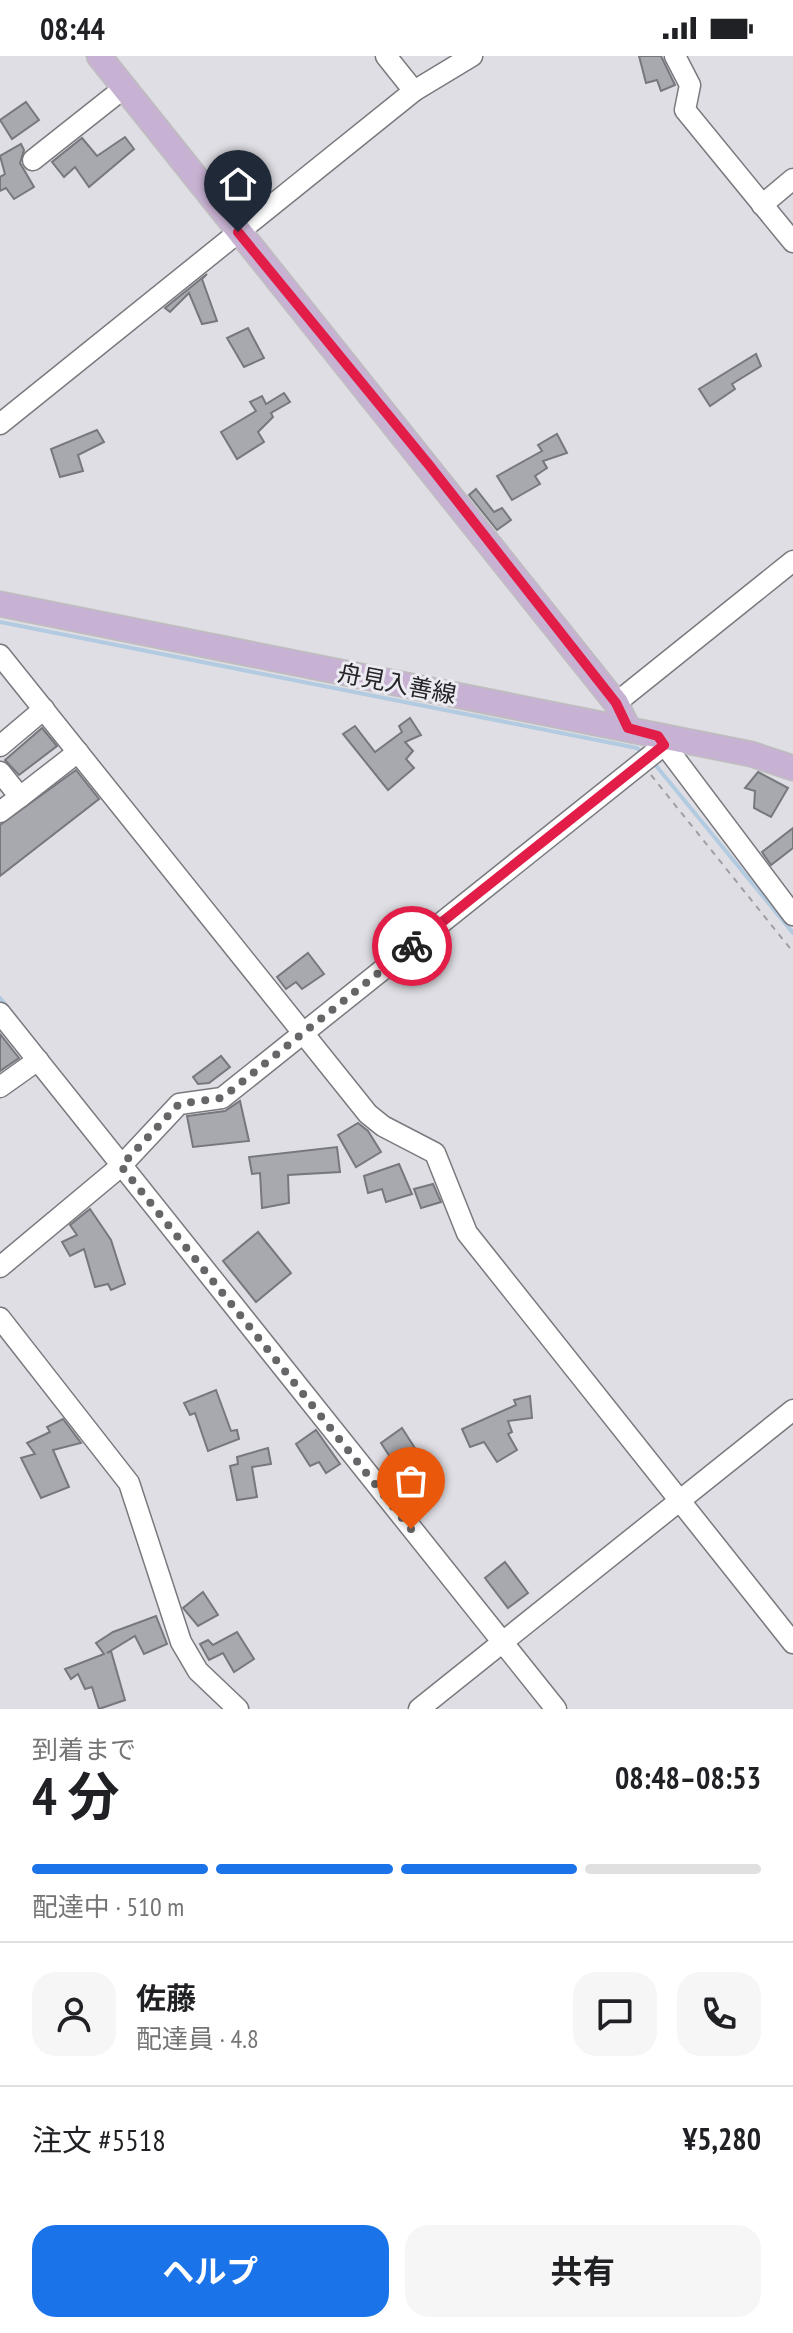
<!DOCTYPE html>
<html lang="ja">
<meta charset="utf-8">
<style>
body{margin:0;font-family:"PT Sans Narrow","Noto Sans JP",sans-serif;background:#f6f6f6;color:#202124;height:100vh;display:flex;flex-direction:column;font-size:30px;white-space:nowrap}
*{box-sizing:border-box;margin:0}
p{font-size:26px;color:#757577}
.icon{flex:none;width:44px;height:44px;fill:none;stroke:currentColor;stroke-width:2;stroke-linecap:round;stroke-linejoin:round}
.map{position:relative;height:1653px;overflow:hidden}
.side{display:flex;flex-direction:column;background:#fff;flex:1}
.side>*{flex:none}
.pin{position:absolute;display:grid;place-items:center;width:68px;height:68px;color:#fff;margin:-82px -34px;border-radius:50% 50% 50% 0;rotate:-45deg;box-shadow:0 0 8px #0007}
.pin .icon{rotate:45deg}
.courier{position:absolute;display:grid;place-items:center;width:80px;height:80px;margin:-40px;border:6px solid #e11d48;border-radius:50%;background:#fff;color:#222;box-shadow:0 2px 10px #0007}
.overview em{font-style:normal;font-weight:700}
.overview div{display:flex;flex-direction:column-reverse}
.overview{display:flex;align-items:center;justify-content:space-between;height:136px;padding:0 32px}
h1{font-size:52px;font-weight:700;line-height:60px}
.bar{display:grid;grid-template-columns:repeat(4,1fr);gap:12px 8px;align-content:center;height:96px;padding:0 32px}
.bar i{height:10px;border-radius:6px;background:#e0e0e0}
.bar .on{background:#1a73e8}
.bar p{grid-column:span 4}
.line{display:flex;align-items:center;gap:20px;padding:0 32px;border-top:2px solid #e0e0e0}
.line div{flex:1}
.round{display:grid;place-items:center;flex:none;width:84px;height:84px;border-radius:24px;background:#f6f6f6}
.action{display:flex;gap:16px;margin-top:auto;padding:16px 32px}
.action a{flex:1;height:92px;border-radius:24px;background:#1a73e8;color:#fff;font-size:32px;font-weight:700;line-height:92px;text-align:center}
.action a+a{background:#f6f6f6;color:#202124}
.status{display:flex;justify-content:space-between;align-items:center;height:56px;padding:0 40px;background:#fff;direction:ltr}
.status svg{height:22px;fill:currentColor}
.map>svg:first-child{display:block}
</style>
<div class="status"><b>08:44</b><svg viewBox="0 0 49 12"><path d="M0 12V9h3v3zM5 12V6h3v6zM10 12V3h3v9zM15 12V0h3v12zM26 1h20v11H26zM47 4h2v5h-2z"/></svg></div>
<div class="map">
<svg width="793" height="1653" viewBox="0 0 793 1653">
<rect width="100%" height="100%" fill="#dfdee4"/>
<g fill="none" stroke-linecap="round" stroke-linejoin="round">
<!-- stream -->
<g stroke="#b3cbe1" stroke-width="4">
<polyline points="0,566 637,692 643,698"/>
<polyline points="653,706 793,877"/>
<polyline points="0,942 8,952"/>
</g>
</g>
<!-- building -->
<g fill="#a7a9ae" stroke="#76787d" stroke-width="2">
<polygon points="639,0 661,0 675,29 661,35 657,24 646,27"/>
<polygon points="26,46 39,64 12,83 0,64"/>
<polygon points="125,81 134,93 89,131 75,111 64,121 52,106 82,82 97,100"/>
<polygon points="21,88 24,94 20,107 34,131 14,143 6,132 0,135 0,121 5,118 0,100"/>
<polygon points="207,218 202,223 217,265 202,268 189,237 170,256 165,252"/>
<polygon points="248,272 264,302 244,311 227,282"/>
<polygon points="756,298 761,310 732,328 735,333 710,350 699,333"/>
<polygon points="284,337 290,346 271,357 273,361 258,376 264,386 237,403 221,376 256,355 250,346 262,340 266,348"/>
<polygon points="97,374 104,386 78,399 83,415 60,421 51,393"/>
<polygon points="557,378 567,397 543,405 547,412 535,420 540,428 512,444 497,420 542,395 538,389"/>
<polygon points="476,433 494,456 502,452 511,464 497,474 469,439"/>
<polygon points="410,662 421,679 405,686 413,695 406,703 414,712 388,734 343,678 355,670 375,696 402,676 399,670"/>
<polygon points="42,672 57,690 19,719 5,704"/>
<polygon points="76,714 99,743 0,820 0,769"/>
<polygon points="758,716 788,732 771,761 754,752 755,735 745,732"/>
<polygon points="793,772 793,792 771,809 762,796"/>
<polygon points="308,897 324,918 302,933 296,926 286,933 277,921"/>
<polygon points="0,978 19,1002 0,1015"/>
<polygon points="221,1000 230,1011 209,1027 198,1028 193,1021"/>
<polygon points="240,1045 249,1085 193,1091 187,1060 225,1055"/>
<polygon points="358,1067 368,1075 381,1096 356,1111 338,1079"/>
<polygon points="337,1091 340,1116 288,1119 289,1147 262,1152 260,1117 252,1118 249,1101"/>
<polygon points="399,1108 412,1138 386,1146 382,1133 368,1137 364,1120"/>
<polygon points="433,1128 441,1146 421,1152 414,1133"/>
<polygon points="90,1153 111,1184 125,1228 111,1234 108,1228 95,1231 84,1193 70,1200 62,1186 77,1179 70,1169"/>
<polygon points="258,1176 291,1217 256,1246 223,1205"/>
<polygon points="216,1334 231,1375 237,1374 239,1383 208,1395 195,1357 190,1359 184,1347"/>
<polygon points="530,1340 532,1362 508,1365 512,1376 508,1378 517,1394 497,1406 484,1386 470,1391 462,1373 516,1349 514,1344"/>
<polygon points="63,1363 81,1387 53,1394 69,1431 41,1442 21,1402 35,1398 27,1387 50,1376 47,1371"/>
<polygon points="402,1372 418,1397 402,1406 397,1398 390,1401 381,1387"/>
<polygon points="316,1374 340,1408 326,1417 319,1406 310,1410 296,1388"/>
<polygon points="268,1392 271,1408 252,1411 257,1441 237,1444 230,1410 238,1408 237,1401"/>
<polygon points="505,1506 528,1537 508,1552 485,1522"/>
<polygon points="203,1536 218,1559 198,1570 183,1552"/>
<polygon points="156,1560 167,1588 144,1598 135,1580 107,1597 111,1595 125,1644 99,1653 92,1631 85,1633 78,1618 71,1623 65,1613 104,1598 96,1587 113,1576"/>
<polygon points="237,1576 254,1603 234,1616 223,1597 209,1604 200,1588 208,1584 213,1589"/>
</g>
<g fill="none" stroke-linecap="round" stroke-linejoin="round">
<!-- minor casing -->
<g stroke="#7a797e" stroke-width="23">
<g id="minor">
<polyline points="386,0 414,35"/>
<polyline points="675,0 690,29 685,54 793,186"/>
<polyline points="33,104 124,32"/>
<polyline points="762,149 793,123"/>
<polyline points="0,368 414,35 472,0"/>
<polyline points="0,599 368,1058 383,1070 435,1097 467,1177 793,1587"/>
<polyline points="616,647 793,505"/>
<polyline points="658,680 793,859"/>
<polyline points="0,690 44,653"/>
<polyline points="0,716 20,741 78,696"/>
<polyline points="0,756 20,741"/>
<polyline points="0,957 556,1653"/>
<polyline points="0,1031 38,1004"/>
<polyline points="0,1211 121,1110 179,1048 222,1042 664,689"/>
<polyline points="0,1262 129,1427 181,1586 198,1615 238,1653"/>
<polyline points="419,1653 793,1354"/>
</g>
</g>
<!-- major casing -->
<g stroke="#bebebe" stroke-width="27">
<g id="major">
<polyline points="99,0 616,647 628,672"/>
<polyline points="0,548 751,698 793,712"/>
</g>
</g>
<!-- path -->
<polyline stroke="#9f9fa3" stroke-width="2" stroke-dasharray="6 6" stroke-linecap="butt" points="651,719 793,896"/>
<!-- minor -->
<use href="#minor" stroke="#fff" stroke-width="20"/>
<!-- major -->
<use href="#major" stroke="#c8b2d3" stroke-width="24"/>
</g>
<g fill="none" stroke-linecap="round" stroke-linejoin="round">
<!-- done -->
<polyline stroke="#666669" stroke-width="8" stroke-dasharray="0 14.4" points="411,1473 121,1110 179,1048 222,1042 412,890"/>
<!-- route -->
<polyline stroke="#e11d48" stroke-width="10" points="238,176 429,409 616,647 628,672 658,680 664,689 412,890"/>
</g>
<g text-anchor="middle" stroke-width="6" stroke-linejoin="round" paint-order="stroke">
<!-- street labels -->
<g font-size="24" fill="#252527" stroke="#ecebf2">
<text transform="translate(397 628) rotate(11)" y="8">舟見入善線</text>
</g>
</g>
</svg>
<div class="pin" style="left:411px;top:1473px;background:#ea580c"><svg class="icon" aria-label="bag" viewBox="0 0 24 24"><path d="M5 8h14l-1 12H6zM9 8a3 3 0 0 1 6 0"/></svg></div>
<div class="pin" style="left:238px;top:176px;background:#1f2937"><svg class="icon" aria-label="home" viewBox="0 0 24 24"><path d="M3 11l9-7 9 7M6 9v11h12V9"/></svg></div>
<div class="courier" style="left:412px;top:890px"><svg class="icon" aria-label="bike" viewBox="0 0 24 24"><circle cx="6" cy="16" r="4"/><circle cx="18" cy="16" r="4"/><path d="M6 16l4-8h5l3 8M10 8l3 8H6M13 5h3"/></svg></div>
</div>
<section class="side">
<div class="overview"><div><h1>4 分</h1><p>到着まで</p></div><em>08:48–08:53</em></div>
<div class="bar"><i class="on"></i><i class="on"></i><i class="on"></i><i></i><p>配達中 · 510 m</p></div>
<div class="line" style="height:144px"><a class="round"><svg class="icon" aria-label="person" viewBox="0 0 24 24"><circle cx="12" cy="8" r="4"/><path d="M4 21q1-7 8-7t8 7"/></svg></a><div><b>佐藤</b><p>配達員 · 4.8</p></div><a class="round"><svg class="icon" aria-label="chat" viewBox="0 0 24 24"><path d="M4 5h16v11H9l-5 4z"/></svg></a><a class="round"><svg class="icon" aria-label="phone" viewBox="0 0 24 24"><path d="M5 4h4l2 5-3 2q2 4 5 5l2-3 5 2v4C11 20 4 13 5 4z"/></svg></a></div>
<div class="line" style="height:104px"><div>注文 #5518</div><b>¥5,280</b></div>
<div class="action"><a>ヘルプ</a><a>共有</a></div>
</section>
